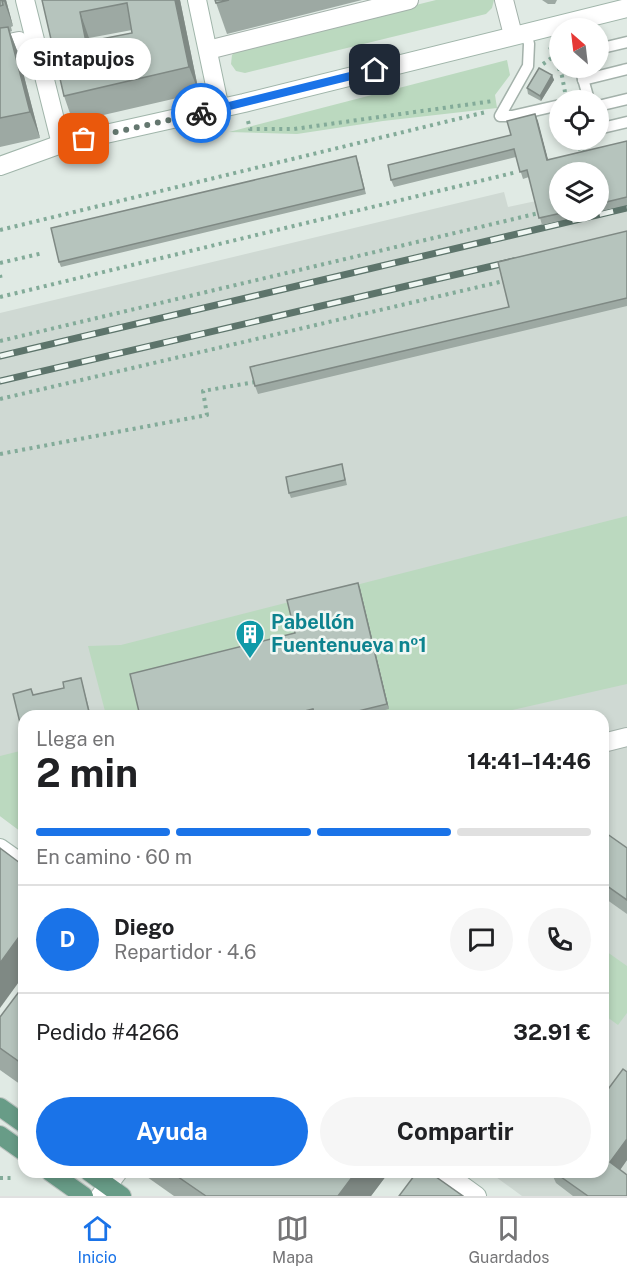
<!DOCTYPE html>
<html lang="es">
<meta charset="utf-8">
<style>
body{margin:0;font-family:"Public Sans",sans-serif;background:#f6f6f6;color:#202124;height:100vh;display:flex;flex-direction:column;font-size:22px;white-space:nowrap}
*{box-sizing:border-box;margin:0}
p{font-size:20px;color:#757577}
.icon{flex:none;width:33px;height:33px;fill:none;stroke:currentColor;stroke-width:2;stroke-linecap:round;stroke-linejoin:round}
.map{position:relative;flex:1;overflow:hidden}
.details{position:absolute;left:18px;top:710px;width:591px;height:468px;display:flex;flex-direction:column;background:#fff;border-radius:18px;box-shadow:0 3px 9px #0003}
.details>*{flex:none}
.needle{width:39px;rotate:332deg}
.tools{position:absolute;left:549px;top:18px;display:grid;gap:12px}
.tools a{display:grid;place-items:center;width:60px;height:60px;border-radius:50%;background:#fff;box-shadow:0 3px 9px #0003;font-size:30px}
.pin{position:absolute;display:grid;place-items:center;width:51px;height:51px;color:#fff;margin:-26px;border-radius:12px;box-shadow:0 3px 9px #0006}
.courier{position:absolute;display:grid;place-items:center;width:60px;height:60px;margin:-30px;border:4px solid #1a73e8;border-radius:50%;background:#fff;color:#222;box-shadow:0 2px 8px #0007}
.bubble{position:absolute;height:42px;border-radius:21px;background:#fff;box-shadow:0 3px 9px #0003;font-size:20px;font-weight:700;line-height:42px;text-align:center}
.summary em{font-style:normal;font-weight:700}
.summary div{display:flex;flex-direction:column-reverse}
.summary{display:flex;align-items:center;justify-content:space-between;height:102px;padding:0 18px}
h1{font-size:39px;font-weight:700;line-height:45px}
.bar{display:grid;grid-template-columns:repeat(4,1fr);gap:9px 6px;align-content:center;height:72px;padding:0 18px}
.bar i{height:8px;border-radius:4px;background:#e0e0e0}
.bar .active{background:#1a73e8}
.bar p{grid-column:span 4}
.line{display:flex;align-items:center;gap:15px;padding:0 18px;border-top:2px solid #e0e0e0}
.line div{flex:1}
.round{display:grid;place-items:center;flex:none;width:63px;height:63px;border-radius:32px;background:#f6f6f6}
.primary-button{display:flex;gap:12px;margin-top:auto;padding:12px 18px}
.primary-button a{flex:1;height:69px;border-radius:36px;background:#1a73e8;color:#fff;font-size:24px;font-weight:700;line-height:69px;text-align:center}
.primary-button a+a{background:#f6f6f6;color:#202124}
.tabs{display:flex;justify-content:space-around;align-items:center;height:84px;border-top:2px solid #e0e0e0;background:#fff;font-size:16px;color:#757577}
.tabs a{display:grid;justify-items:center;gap:3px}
.tabs .active{color:#1a73e8}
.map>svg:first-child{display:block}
</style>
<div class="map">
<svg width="627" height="1196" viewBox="0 0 627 1196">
<rect width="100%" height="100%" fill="#e0eae4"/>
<!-- built -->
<polygon fill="#cfd9d3" points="627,183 627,1196 522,1196 489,1172 603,1172 603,716 24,716 24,834 0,816 0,313 504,192 508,207 536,201 560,212 598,212"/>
<!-- green -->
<g fill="#bbd9bf">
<polygon points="436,0 494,0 492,8 486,14 245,73 236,71 231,64 232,55 239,49"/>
<polygon points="507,60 510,75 495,95 497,108 383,121 297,134 229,132"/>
<polygon points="627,516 627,684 490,715 106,715 88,646 121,645"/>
<polygon points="24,750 24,834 0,816 0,756"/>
<polygon points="603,949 627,966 627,1013 618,1025 603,1014"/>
</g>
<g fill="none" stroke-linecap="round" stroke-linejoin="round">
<!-- lane casing -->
<g stroke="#a3b1aa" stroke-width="13">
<g id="lane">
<polyline points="526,32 529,44 528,66 500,116 512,116 560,105"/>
<polyline points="598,49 627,42"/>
<polyline points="580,68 589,100"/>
<polyline points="583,80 627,69"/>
<polyline points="598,106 627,99"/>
<polyline points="598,129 627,122"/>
</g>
</g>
<!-- street casing -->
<g stroke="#a3b1aa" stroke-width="20">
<g id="street">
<polyline points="504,0 513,35"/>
<polyline points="0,45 19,41"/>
<polyline points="208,50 409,0"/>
<polyline points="603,743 627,737"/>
</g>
</g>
<!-- secondary casing -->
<g stroke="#a0b5aa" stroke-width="20">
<g id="secondary">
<polyline points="25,0 61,144"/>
<polyline points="197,0 220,109"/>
<polyline points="0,166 61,144 244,103 627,8"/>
<polyline points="0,848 24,865"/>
<polyline points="444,1172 477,1196"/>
<polyline points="100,1196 118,1172"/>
</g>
</g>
<!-- primary casing -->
<g stroke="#bdc4c1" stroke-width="20">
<g id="primary">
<polyline points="0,1107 24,1124"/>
<polyline points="0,1135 24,1152"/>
<polyline points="50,1172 84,1196"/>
<polyline points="89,1172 122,1196"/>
</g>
</g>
<!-- path -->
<g stroke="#83ab99" stroke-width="4" stroke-dasharray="3 4.5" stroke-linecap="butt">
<polyline points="550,47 562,76 565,92"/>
<polyline points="543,64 560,52"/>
<polyline points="248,121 250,129 294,129 493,101"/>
<polyline points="578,140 581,153 585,152"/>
<polyline points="0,230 486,112"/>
<polyline points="0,263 43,253"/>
<polyline points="0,275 1,280"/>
<polyline points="0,297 517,172"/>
<polyline points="0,341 539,213"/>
<polyline points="0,399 504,281"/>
<polyline points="0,454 207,415 203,391 255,382"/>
<polyline points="0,1178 12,1178"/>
</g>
<!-- lane -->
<use href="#lane" stroke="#fff" stroke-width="10"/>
<!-- street -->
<use href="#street" stroke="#fff" stroke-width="18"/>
<!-- secondary -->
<use href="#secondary" stroke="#fff" stroke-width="18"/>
<!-- primary -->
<use href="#primary" stroke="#689c87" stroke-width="18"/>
<!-- rail casing -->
<g stroke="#5d746b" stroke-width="7">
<g id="rail">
<polyline points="0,356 627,208"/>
<polyline points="0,381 514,261"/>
</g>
</g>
<!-- rail -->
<use href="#rail" stroke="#f0f7f3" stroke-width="4.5" stroke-dasharray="14" stroke-linecap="butt"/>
</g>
<!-- wall -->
<g fill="#9da9a3" fill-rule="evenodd">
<polygon points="0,0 6,0 13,26 11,27 12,31 10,32 18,53 40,138 0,147"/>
<path d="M42 0H180L199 93 73 122 64 96ZM132 30V33L90 41 89 38Z"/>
<polygon points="215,0 362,0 227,34"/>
<polygon points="542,0 557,0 555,4 548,4"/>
<polygon points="552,75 554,80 541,101 528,94 527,88"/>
<path d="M535 114 548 160 627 141V205L542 225 529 177 523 179 516 157 394 187 391 180 511 135ZM598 172V212H560Z"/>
<polygon points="358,161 366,194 61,267 59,262"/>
<polygon points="627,231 627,306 258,394 255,386 509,307"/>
<polygon points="342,464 347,485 291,498 289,493"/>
<polygon points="358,583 389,709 362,716 315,716 315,714 308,716 140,716 295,633"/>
<polygon points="81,678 91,716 24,716 24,732 23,733 13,694 31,689 33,695 64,688 63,682"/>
<polygon points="603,831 627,848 627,914 603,897"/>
<polygon points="24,985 24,1087 0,1070 0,1017"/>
<polygon points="627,1072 627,1160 620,1170 627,1196 573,1196 556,1183 551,1172 603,1172"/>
<polygon points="140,1172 389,1172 371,1196 174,1196"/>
</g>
<!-- shaded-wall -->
<g fill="#7f8984">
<polygon points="3,0 6,0 13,26 4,1"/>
<polygon points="175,0 180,0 199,93 189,67"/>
<polygon points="80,12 89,38 95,67 86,42"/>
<polygon points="8,27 18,53 40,138 30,112"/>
<polygon points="552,75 554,80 541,101 540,96"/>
<polygon points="535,114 538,121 550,167 547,160"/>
<polygon points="358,583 360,588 389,709 387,704"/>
<polygon points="24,930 24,975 0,1008 0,963"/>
<polygon points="627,1139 627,1160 615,1177 610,1162"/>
<polygon points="249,1172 273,1172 260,1190"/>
<polygon points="356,1172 389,1172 371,1196 338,1196"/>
</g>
<!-- building -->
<g fill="#b6c4bd" stroke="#7f8984" stroke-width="1.5" fill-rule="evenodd">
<polygon points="0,0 4,1 2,1 3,5 0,6"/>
<path d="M42 0H175L189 67 64 96ZM127 3 132 33 86 42 80 12Z"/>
<polygon points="215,0 229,0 216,3"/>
<polygon points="8,27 30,112 0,118 0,28"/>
<polygon points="539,68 552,75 540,96 527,88"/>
<polygon points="535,114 547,160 627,141 627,197 598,204 598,172 560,172 560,212 566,212 539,218 527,170 520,172 514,149 391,180 388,165 511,135 507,121"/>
<polygon points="356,156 364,189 59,262 51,228"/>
<polygon points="627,231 627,298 255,386 250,367 509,307 498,262"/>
<polygon points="342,464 345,480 289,493 286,477"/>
<polygon points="358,583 387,704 338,716 315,716 313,709 285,716 140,716 130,674 295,633 287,600"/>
<polygon points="81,678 89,712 72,716 24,716 24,727 21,727 13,694 31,689 33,695 64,688 63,682"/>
<polygon points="603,831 627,848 627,900 603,883"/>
<polygon points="0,848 24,866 24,930 0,963"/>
<polygon points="24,985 24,1065 0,1048 0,1017"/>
<polygon points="623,1069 627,1072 627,1139 610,1162 627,1175 627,1196 588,1196 554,1172 603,1172 603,1096"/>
<polygon points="171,1172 250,1172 251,1174 257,1177 268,1172 356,1172 338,1196 206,1196"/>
<polygon points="417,1172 429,1172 463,1196 399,1196"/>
</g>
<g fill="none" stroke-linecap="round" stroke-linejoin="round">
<!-- done -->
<polyline stroke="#64776f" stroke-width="6" stroke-dasharray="0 10.8" points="84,139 201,113"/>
<!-- route -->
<polyline stroke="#1a73e8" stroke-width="8" points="201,113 375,70"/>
</g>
<!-- icons -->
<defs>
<g id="building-pin" transform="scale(1.5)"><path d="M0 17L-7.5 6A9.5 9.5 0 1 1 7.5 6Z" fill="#0f9aa8" stroke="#f0f7f3"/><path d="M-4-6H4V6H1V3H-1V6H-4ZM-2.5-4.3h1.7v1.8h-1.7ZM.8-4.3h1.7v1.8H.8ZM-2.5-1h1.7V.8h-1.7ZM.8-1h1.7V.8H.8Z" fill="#fff"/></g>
</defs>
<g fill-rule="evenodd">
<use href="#building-pin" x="250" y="634"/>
</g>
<g text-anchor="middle" stroke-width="5" stroke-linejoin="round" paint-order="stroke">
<!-- culture labels -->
<g font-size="20" font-weight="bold" fill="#0d838f" stroke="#f0f7f3" text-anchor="start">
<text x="271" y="629">Pabellón<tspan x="271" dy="23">Fuentenueva nº1</tspan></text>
</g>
</g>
</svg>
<div class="tools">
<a><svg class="needle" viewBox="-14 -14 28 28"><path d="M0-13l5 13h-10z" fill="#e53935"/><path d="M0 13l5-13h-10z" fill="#757577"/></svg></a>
<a><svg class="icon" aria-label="locate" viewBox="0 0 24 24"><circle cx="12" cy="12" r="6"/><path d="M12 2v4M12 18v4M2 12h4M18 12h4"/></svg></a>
<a><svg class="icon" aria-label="layers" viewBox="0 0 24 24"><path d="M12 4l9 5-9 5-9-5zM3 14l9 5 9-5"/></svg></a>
</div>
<div class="pin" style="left:84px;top:139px;background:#ea580c"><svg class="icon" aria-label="bag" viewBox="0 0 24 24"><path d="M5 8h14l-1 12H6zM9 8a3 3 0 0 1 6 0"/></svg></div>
<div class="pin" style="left:375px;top:70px;background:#1f2937"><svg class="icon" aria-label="home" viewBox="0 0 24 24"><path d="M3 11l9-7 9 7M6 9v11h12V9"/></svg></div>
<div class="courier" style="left:201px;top:113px"><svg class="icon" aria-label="bike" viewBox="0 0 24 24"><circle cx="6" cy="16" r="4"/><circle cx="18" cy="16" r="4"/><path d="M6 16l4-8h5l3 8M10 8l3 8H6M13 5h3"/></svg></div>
<div class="bubble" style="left:16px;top:38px;width:135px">Sintapujos</div>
<section class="details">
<div class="summary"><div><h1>2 min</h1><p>Llega en</p></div><em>14:41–14:46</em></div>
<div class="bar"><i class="active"></i><i class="active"></i><i class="active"></i><i></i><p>En camino · 60 m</p></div>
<div class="line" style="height:108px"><b class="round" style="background:#1a73e8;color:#fff">D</b><div><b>Diego</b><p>Repartidor · 4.6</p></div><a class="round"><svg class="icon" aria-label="chat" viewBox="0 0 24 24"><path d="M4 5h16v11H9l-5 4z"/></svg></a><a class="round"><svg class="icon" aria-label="phone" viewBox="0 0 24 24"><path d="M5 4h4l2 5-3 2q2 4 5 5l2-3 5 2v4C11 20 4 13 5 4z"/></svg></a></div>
<div class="line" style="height:78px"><div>Pedido #4266</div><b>32.91 €</b></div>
<div class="primary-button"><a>Ayuda</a><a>Compartir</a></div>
</section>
</div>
<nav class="tabs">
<a class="active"><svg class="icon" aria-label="home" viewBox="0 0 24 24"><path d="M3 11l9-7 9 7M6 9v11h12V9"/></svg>Inicio</a>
<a><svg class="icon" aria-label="map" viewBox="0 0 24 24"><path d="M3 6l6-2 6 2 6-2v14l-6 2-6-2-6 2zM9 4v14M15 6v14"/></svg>Mapa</a>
<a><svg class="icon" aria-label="saved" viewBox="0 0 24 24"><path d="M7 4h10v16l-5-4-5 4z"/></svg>Guardados</a>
</nav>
